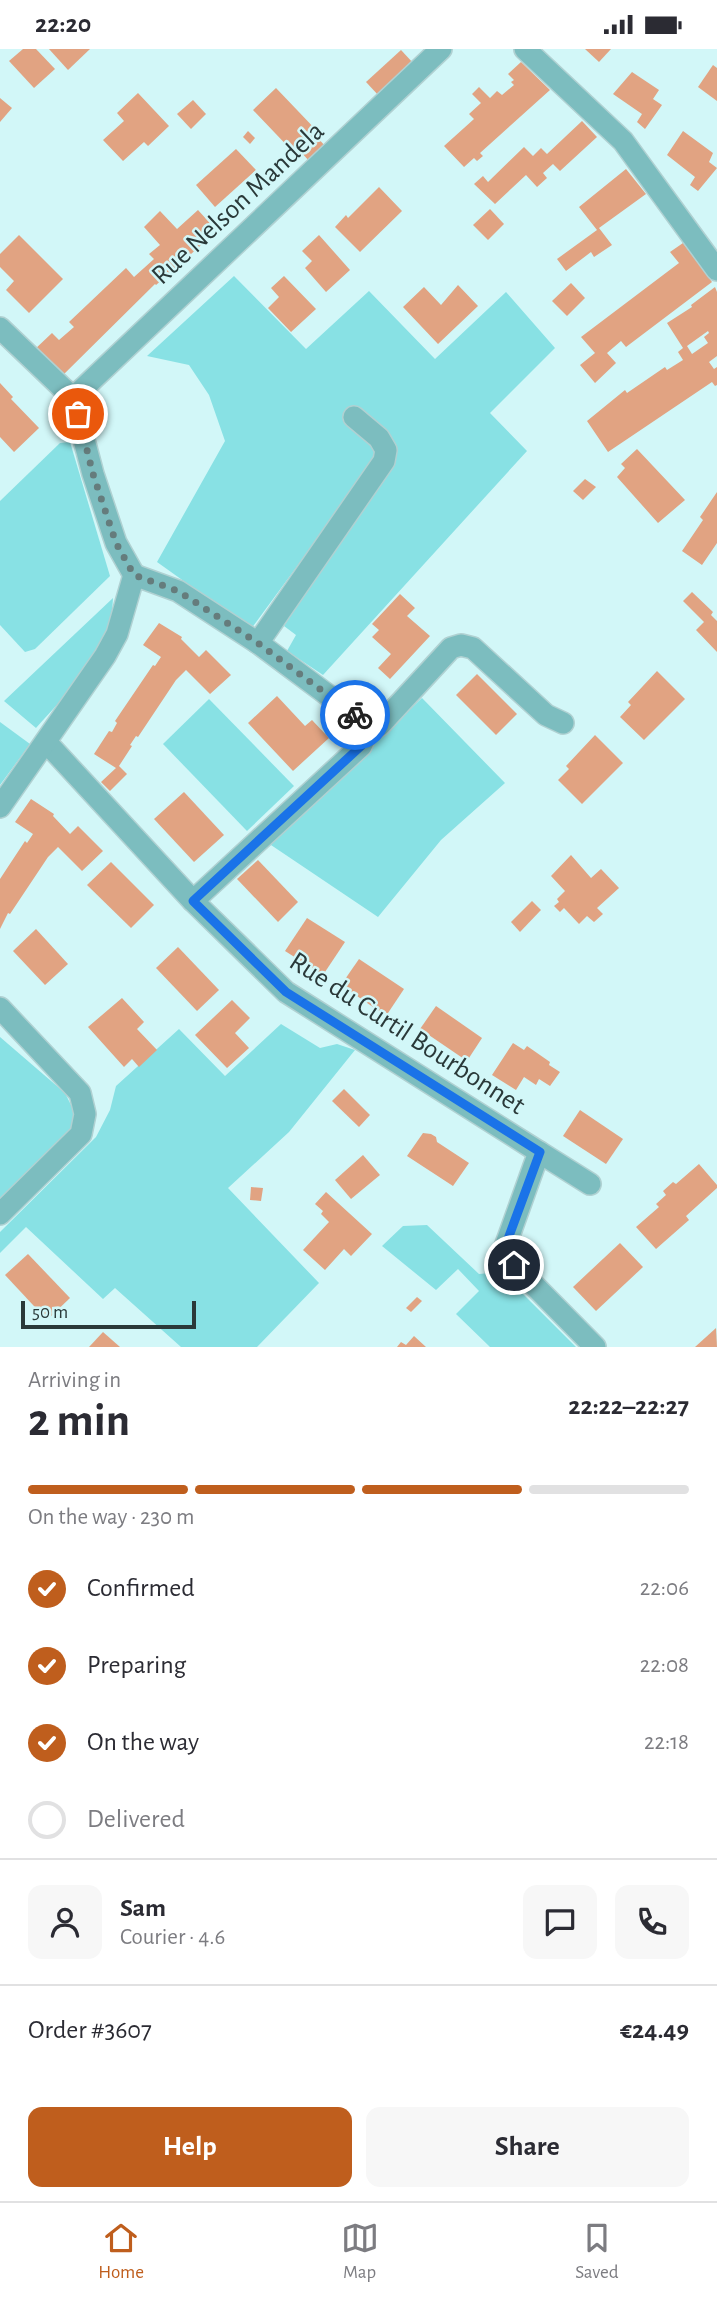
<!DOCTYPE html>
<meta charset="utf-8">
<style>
body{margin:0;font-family:"Alegreya Sans",sans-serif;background:#f7f7f7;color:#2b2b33;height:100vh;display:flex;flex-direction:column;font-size:26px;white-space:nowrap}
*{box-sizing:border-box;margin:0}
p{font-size:23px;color:#7c7c81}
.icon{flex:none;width:38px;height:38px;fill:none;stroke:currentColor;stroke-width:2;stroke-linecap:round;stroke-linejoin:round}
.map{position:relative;height:1298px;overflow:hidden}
.details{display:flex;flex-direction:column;background:#fff;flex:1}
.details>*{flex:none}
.scale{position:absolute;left:21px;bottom:18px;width:175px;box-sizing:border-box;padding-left:7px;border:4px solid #2a3939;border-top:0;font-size:19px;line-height:24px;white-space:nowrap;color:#2a3939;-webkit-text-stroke:5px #d2f7f8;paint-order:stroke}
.pin{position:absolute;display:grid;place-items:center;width:60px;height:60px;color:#fff;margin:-30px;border:4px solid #fff;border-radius:50%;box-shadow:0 2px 7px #0007}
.courier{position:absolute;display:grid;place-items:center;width:70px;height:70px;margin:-35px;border:5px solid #1a73e8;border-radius:50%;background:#fff;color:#222;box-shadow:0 2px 9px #0007}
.head em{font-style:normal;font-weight:700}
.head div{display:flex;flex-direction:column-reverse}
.head{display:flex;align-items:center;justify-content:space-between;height:119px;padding:0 28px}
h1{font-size:46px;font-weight:700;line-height:52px}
.bar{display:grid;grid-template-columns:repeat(4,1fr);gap:10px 7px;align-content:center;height:84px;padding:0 28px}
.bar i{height:9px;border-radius:5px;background:#e1e1e2}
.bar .on{background:#bf5e1d}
.bar p{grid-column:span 4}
.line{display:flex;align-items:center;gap:18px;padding:0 28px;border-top:2px solid #e1e1e2}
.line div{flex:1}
.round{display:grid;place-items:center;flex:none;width:74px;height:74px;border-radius:14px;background:#f7f7f7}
ol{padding:0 28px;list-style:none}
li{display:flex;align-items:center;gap:21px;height:77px}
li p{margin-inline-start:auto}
li .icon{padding:7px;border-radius:50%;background:#bf5e1d;color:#fff;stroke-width:4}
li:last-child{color:#7c7c81}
li i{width:38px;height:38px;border:4px solid #e1e1e2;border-radius:50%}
.cta{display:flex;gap:14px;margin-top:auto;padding:14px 28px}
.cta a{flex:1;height:80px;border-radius:14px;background:#bf5e1d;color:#fff;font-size:28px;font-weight:700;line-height:80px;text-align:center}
.cta a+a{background:#f7f7f7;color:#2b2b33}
.status{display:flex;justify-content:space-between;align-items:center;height:49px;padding:0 35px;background:#fff;direction:ltr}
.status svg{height:19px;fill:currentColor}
.dock{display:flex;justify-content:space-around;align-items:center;height:98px;border-top:2px solid #e1e1e2;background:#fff;font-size:19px;color:#7c7c81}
.dock a{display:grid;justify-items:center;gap:4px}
.dock .on{color:#bf5e1d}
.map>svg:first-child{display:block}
</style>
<div class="status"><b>22:20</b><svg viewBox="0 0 49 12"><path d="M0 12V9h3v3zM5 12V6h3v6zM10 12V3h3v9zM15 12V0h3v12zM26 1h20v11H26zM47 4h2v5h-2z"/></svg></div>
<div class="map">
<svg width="717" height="1298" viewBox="0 0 717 1298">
<rect width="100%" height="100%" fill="#d2f7f8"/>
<!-- green -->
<g fill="#88e1e4">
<polygon points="234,227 306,300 369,242 435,310 506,243 555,299 490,364 527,402 323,626 287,602 296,586 284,577 390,416 385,385 352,357 344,367 375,398 375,411 251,580 157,513 225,392 209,346 189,316 147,307"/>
<polygon points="70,393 110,527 35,600 25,603 0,576 0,452 60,394"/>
<path d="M113 549C112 602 69 642 36 679L4 652Z"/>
<polygon points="422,649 505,734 441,791 378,868 268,794"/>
<polygon points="209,650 294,737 247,782 163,695"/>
<polygon points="0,673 30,695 0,736"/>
<polygon points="281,975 320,999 337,995 355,1001 289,1083 228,1139 319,1234 257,1298 181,1298 115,1239 103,1250 26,1178 0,1204 0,1183 96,1088 110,1061 116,1037 179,980 225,1027"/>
<polygon points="0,988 65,1044 75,1064 72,1081 0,1149"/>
<polygon points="427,1176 479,1225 501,1223 576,1298 490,1298 456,1265 479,1242 458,1220 436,1241 382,1197 403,1177"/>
</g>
<!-- building -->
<g fill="#e1a382" fill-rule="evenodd">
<polygon points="23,0 36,0 55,20 34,39 9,12"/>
<polygon points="49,0 90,0 68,21"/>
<polygon points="585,0 611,0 599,13"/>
<polygon points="401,1 414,15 379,47 366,33"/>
<polygon points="521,13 550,41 480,104 483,107 477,112 474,109 464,118 444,97 474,70 469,65 481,54 472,45 479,38 490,49 497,42 502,46 514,36 511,33 514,31 508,25"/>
<polygon points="713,16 717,19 717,52 698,38"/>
<polygon points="632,23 659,41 653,50 662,56 645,80 637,73 642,65 613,45"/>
<polygon points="276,39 319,84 316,87 326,98 310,113 300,102 296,106 253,61"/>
<polygon points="138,44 169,77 148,97 144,93 123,112 103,91 124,72 117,64"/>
<polygon points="0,49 12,59 0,73"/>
<polygon points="193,51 206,65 191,80 177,65"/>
<polygon points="582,72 597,88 560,122 553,115 543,124 547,129 537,138 526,126 495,155 474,135 483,127 488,133 524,98 533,107 541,99 547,105"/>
<polygon points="248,82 255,89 250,95 243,88"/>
<polygon points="683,82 713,104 709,113 717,119 698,142 690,136 695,128 667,106"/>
<polygon points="236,100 256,121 215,158 196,136"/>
<polygon points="626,120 646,145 599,179 612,196 594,208 591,203 566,222 557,210 597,181 579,158"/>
<polygon points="379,138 402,162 360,203 335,178 346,166 348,169"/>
<polygon points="490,160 504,175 488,191 473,176"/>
<polygon points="198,161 217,182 156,236 155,235 60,329 33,302 52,284 59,291 74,278 69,273 126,219 134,228 154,210 149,205 160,196 144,178 160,162 177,180"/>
<polygon points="19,186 63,230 29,264 6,241 14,232 0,218 0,205"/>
<polygon points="319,186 350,221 326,243 305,219 312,212 302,202"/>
<polygon points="683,194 712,233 626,298 621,292 607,304 616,314 595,334 580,316 595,304 581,288 679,214 670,203"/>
<polygon points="284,227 316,260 291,283 268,259 279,248 271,239"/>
<polygon points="571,234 585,249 567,267 552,252"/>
<polygon points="458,236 478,257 438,295 403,258 424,238 441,256"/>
<path d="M715 238 717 243V307L709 313 714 320 717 318V336L715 337 712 333 608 403 587 372 625 341 627 344 665 318 667 321 683 311 678 303 683 299 667 274 692 258 691 256ZM708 282 709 284 704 288 708 294 692 305 687 297Z"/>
<polygon points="0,334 13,348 11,350 39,379 14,403 0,388"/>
<polygon points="637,400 685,451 658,474 617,428 625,419 621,415"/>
<polygon points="585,430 596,438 583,451 573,442"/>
<polygon points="717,443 717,494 702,516 682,502 703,471 700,468"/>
<polygon points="692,543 713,563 711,566 717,572 717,603 696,581 704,573 683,552"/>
<polygon points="400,545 415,559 407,567 430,587 390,630 378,619 391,605 372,588 379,581 372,575"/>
<polygon points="159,574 182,588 181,590 199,608 206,601 231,626 210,645 186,621 176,631 138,688 136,687 130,696 132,697 119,717 127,725 110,742 101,733 116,719 94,705 109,682 112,683 117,674 115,672 153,616 155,617 161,608 143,596"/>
<polygon points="657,622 685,650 644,691 620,668 631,656 628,653"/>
<polygon points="477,625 517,665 496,686 456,646"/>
<polygon points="277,647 305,677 312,671 329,689 293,722 248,674"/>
<polygon points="595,686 623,714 582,755 558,731 569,720 566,717"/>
<polygon points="184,743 224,786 194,813 154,770"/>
<polygon points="31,750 54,765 53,767 70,785 78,777 103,802 82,822 58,798 48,808 10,865 8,864 0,880 0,830 25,792 27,794 33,785 15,773"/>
<polygon points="571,806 591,829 601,820 619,839 597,859 603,865 594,873 587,867 579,875 564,859 560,863 554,857 559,853 557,850 565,842 551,827"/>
<polygon points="258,811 298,853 278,873 237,830"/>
<polygon points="111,813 154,856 131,879 87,836"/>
<polygon points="532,852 541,861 520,883 511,873"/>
<polygon points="307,869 345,893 323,926 285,902"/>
<polygon points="36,880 68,915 45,936 13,902"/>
<polygon points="178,898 219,941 197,962 156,919"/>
<polygon points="359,910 404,940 386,967 341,936"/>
<polygon points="122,949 144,973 137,980 157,1001 139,1018 132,1010 124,1018 88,978"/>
<polygon points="232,951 250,969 235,984 249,999 227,1019 195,986"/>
<polygon points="436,957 482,989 467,1012 420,980"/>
<polygon points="513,994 524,1001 527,997 550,1013 549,1016 560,1023 550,1037 539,1030 536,1036 524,1028 516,1041 492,1026"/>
<polygon points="344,1040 370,1066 359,1078 332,1052"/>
<polygon points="580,1061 623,1090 606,1115 563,1087"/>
<polygon points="423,1084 431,1085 436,1088 437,1093 469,1114 453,1137 407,1107"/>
<polygon points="363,1106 380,1126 351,1150 335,1131"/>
<polygon points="699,1115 717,1136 717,1139 686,1167 689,1171 656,1200 636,1178 659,1158 656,1155 666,1146 663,1142 673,1133 676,1135"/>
<polygon points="251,1138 263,1139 261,1152 250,1151"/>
<polygon points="326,1143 372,1185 351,1207 344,1200 325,1221 303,1201 329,1173 321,1165 323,1162 315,1155"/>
<polygon points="620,1194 643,1218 596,1262 573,1238"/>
<polygon points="28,1205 70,1249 47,1271 5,1226"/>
<polygon points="417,1248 422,1252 411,1263 406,1259"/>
<polygon points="716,1279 717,1298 695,1298"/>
<polygon points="103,1283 120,1298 89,1298"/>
<polygon points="414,1287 426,1298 397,1298 401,1293 406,1296"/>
</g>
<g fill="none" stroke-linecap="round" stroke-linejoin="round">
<!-- street casing -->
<g stroke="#b0d1d2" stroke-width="24">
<g id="street">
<polyline points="525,0 623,92 717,221"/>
<polyline points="0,279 73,349 93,425 116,494 134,526"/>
<polyline points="73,349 441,0"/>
<polyline points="134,526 178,542 258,594 360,670 367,684 361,697 193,852"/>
<polyline points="258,594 384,412 386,401 379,389 354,368"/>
<polyline points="367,684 380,676 451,599 461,596 473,599 546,666 563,674"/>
<polyline points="46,693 193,852 286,943 539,1103 505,1198 514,1216 595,1298"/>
<polyline points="0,758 105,607 117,585 134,526"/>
<polyline points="0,959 80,1044 85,1065 81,1085 0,1165"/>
<polyline points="539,1103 590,1135"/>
</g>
</g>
<!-- street -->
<use href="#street" stroke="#7cbdbf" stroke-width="21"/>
</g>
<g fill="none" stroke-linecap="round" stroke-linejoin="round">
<!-- done -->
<polyline stroke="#657c7c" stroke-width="7" stroke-dasharray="0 12.6" points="78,365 93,425 116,494 134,526 178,542 258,594 355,666"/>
<!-- route -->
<polyline stroke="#1a73e8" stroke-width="9" points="355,666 367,684 361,697 193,852 286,943 540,1103 505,1198 514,1216"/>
</g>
<g text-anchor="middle" stroke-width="5" stroke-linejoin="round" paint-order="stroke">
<!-- street labels -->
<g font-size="28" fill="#2a3939" stroke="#d2f7f8">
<text transform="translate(237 153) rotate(-43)" y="10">Rue Nelson Mandela</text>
<text transform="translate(408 983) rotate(33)" y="10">Rue du Curtil Bourbonnet</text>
</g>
</g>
</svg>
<div class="scale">50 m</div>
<div class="pin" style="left:78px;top:365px;background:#ea580c"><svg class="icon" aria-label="bag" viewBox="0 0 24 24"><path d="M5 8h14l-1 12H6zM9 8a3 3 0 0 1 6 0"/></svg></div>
<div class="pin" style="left:514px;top:1216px;background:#1f2937"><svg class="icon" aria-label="home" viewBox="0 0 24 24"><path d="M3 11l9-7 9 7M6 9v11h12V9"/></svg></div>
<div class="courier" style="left:355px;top:666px"><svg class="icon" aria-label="bike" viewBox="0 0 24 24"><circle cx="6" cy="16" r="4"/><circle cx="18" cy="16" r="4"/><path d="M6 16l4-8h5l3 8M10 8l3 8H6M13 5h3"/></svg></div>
</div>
<section class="details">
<div class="head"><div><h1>2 min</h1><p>Arriving in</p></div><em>22:22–22:27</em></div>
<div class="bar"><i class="on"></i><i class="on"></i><i class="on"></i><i></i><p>On the way · 230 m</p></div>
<ol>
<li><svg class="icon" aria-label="check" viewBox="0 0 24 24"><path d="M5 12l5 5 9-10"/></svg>Confirmed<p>22:06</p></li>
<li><svg class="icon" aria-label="check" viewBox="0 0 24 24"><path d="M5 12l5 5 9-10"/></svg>Preparing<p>22:08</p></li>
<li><svg class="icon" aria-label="check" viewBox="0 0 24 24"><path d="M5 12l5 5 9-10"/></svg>On the way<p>22:18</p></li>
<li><i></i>Delivered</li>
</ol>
<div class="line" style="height:126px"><a class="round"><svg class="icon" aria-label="person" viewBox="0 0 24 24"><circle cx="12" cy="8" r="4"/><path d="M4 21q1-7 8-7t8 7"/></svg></a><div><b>Sam</b><p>Courier · 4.6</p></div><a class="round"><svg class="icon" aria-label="chat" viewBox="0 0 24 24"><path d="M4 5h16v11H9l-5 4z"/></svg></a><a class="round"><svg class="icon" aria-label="phone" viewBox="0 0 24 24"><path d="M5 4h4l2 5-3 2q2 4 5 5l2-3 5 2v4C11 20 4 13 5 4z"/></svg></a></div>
<div class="line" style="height:91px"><div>Order #3607</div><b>€24.49</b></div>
<div class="cta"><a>Help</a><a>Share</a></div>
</section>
<nav class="dock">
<a class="on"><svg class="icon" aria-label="home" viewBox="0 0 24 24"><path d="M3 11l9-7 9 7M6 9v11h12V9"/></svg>Home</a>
<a><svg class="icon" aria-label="map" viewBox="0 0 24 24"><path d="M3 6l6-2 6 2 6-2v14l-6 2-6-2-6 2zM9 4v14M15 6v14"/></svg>Map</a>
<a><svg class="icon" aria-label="saved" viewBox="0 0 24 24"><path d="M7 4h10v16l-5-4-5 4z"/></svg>Saved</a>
</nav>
